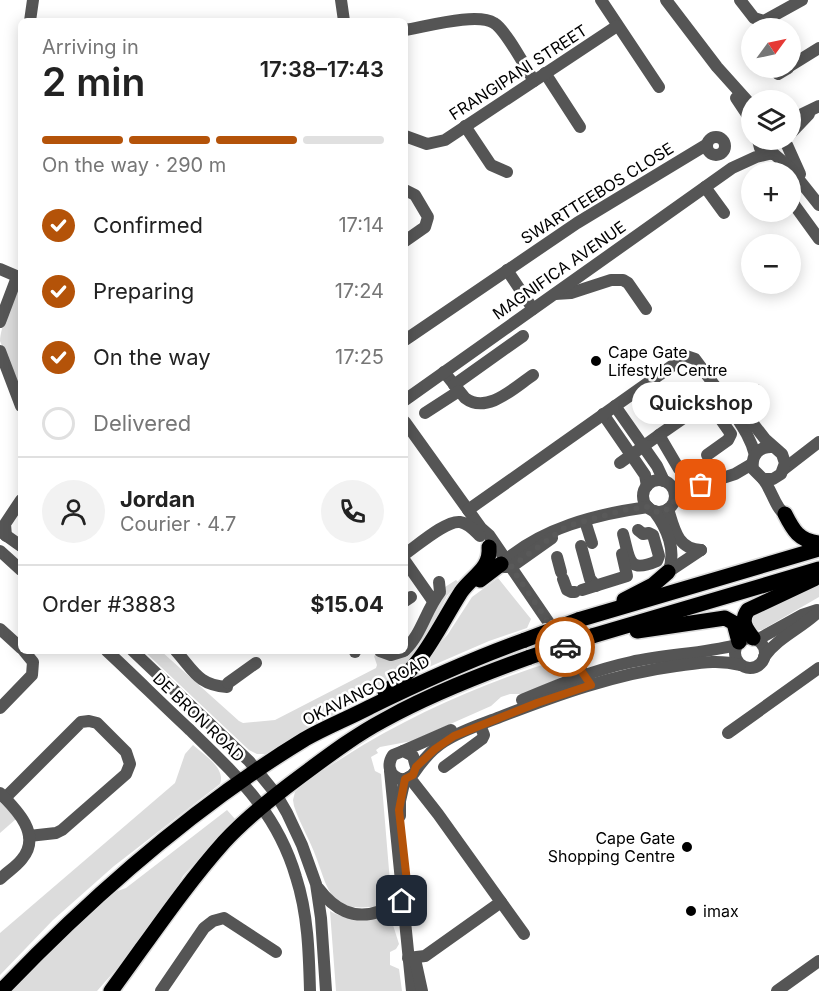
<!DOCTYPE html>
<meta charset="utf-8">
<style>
body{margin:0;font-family:Inter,sans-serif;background:#f2f2f2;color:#222;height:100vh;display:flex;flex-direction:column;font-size:22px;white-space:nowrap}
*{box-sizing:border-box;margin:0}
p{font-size:20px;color:#767676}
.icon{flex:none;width:33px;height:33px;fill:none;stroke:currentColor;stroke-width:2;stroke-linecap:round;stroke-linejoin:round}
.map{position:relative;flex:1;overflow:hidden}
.drawer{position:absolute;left:18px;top:18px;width:390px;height:636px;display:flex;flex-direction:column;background:#fff;border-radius:9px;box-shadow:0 3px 15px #0003}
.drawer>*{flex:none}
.needle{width:39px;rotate:57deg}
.buttons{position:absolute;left:741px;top:18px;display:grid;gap:12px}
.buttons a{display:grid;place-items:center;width:60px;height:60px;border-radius:50%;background:#fff;box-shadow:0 3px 15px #0003;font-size:30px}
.pin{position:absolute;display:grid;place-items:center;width:51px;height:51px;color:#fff;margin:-26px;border-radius:12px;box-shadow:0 3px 9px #0006}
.courier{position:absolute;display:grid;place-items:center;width:60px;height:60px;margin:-30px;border:4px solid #b45309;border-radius:50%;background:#fff;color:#222;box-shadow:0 2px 8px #0007}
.bubble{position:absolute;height:42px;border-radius:21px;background:#fff;box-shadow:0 3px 15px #0003;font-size:20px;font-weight:600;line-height:42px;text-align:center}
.summary em{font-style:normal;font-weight:600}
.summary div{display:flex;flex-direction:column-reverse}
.summary{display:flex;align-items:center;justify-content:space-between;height:102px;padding:0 24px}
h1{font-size:39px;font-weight:600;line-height:45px}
.bar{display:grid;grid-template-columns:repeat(4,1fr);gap:9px 6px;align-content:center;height:72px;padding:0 24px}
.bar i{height:8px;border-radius:4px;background:#e0e0e0}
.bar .selected{background:#b45309}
.bar p{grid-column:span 4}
.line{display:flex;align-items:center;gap:15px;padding:0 24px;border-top:2px solid #e0e0e0}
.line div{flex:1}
.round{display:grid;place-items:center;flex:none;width:63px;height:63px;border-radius:32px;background:#f2f2f2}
ol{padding:0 24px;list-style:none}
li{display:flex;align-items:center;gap:18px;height:66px}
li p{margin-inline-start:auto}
li .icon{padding:6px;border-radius:50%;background:#b45309;color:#fff;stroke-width:4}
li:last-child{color:#767676}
li i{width:33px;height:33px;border:3px solid #e0e0e0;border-radius:50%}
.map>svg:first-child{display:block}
</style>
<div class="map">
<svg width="819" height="991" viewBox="0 0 819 991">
<rect width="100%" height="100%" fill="#fff"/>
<!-- green -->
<g fill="#dcdcdc">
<path d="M21 287V395L0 341C0 329 12 295 21 287Z"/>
<polygon points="498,578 531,619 527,628 489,641 415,673 448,634 472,597"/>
<polygon points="456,580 458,582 447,596 426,637 410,662 389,682 266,754 257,754 249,750 144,651 161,651 239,721 243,723 275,720 376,668 377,665 374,656 379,653 395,657 445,587"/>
<polygon points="819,584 819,597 762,630 755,630 750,617"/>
<path d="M558 660 564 670 563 674 558 679 523 694H510L501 697 491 706 412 741 380 747 376 750 378 753 371 757 375 771 381 774 391 894C388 904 380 907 370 907 329 911 328 888 316 857 310 840 300 824 294 806L293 800 295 792C309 778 328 767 344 757 410 715 483 683 558 660Z"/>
<path d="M193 745C204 755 226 768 220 784L114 866 53 920 0 975V933L175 783 185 754Z"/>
<polygon points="0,800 16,819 0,833"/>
<polygon points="227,810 235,819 183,876 177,887 120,965 97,991 8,991 106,895 126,888"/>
<path d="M330 911C349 922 372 920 392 913L395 915 393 925 399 944 396 949 390 952V965L399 969 402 991H336Z"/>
</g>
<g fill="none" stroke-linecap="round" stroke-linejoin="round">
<!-- major casing -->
<g stroke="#dbdbdb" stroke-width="18">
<g id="major">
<path d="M785 514C793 530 799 541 819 543"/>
<polyline points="480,580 501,564"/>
<polyline points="624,600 653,585 668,572"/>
<polyline points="578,620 819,549"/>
<polyline points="637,631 725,618 734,623 739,642"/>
<polyline points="592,636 819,569"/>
<path d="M753 638C746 629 740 621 748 610L814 579"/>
<path d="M385 692C422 668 438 628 461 592 472 576 491 569 489 547"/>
<path d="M1 991C92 896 192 808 305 739 326 727 349 718 370 707 421 682 472 659 525 640"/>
<path d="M111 991C148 941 183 888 224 842 247 817 274 796 301 776 328 756 354 736 384 720 431 694 480 675 530 657"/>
</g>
</g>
<!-- minor -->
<g stroke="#555" stroke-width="12">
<polyline points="341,0 344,21"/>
<polyline points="601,0 659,87"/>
<polyline points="666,0 717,67 752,106"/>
<polyline points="740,0 754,18 764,21 802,0"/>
<polyline points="30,21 33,0"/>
<path d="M405 30C425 27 477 12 494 23 506 30 525 67 534 81"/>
<polyline points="790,66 819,48"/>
<polyline points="545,73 580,127"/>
<polyline points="778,74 788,68"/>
<polyline points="736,98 752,122"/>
<polyline points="790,120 819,106"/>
<polyline points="465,126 491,165 507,172"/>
<polyline points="790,134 809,114"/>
<polyline points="405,136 427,144 445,140 617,26"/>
<circle cx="716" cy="146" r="9"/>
<polyline points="758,140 760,148 772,154"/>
<polyline points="787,145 800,174"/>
<polyline points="774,154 788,166 819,205"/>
<polyline points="705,187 724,213"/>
<polyline points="405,190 415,195 428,217 425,227 405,241"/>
<polyline points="790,199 819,239"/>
<polyline points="0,269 21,278"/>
<polyline points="507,270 533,309"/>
<polyline points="555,294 571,293 611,280 623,280 628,283 646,309"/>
<polyline points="0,322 17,277"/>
<polyline points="405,340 577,223 706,145"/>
<polyline points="0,351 21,406"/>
<path d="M444 372 465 398C487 415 515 387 533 375"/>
<polyline points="454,385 523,336"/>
<path d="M722 393C733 415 749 431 755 455"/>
<polyline points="405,400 732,168 756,157 769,154"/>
<polyline points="615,406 657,466 664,481"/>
<polyline points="731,408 756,390"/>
<polyline points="425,413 459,391"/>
<polyline points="603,414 645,475 647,486"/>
<polyline points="405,422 481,528 489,535 588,680"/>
<polyline points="707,455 728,440 731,434 717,414 714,413 707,417"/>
<polyline points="620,463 659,435"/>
<polyline points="688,469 684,471 679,469 659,435 721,392"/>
<polyline points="784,469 819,442"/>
<path d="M763 479C772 490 775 508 785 514"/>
<circle cx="659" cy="496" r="16"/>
<polyline points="675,499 701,485 735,474 752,464"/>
<path d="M668 509C674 528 677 549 701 550"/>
<path d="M468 510 686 356 695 359 715 386 737 403 765 439 782 454 785 463 781 474 773 479H763L753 469C751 455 759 446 773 447"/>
<path d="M654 511C667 528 677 551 668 572"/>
<polyline points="585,521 592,543"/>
<polyline points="1,532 21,546"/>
<path d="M623 534C630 559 627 574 657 561L659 556 653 535 649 533 643 534 638 530"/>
<polyline points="6,536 5,524 21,500"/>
<polyline points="581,546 590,579 596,586"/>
<polyline points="0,551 21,570"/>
<path d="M405 554C417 546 446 520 460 522 468 523 474 530 480 536"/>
<polyline points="557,557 561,572"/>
<polyline points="405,561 433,601"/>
<path d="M501 564C541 528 596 514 648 507"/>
<polyline points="504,567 511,567 552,538"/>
<polyline points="668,572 701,550"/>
<polyline points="563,579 567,590 571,592 575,592"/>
<polyline points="582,590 627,576 622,554"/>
<polyline points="405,601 411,597"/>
<polyline points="0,629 21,648"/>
<circle cx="750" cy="653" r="15"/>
<polyline points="757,640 802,615 817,610"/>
<path d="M405 650C421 635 426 610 440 592L439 582"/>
<path d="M107 651C135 677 162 704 190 730 237 776 277 812 296 877 308 914 309 953 310 991"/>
<polyline points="133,651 249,761 276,794 287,813 302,845 316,884 321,918 326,991"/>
<path d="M176 651C194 671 198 685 227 687"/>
<polyline points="380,651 391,655 404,651"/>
<polyline points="355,652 355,651"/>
<path d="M764 657C778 637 802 628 819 611"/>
<polyline points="228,683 256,663"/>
<path d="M522 700C558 685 593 670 631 662 666 654 702 654 736 645"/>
<polyline points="0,708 32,675 33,662 24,651"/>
<polyline points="728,733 819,668"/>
<polyline points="403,751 451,730"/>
<path d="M416 767 413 756 403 751 393 755C381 773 403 788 414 773 422 761 432 749 445 741 462 730 482 724 500 717 557 695 615 674 676 666 699 663 718 659 740 665"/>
<polyline points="444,767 482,739 484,735 480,725"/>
<polyline points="390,771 412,991"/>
<polyline points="5,798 81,722 89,721 97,723 126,752 130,764 126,774 62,830 56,833 29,836"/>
<polyline points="400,816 400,801 405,779"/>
<path d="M0 879C7 872 16 867 22 859 42 835 17 810 0 793"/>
<path d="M318 888C334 909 353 921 381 911 390 908 397 902 408 900"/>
<polyline points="501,902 524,934"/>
<polyline points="408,958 425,956 501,902 438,814 409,777"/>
<polyline points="415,959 422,991"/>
<polyline points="161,991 204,928 213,921 224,918 276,952"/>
<polyline points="777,991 819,961"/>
</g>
<!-- major -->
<use href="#major" stroke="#000" stroke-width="15"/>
<!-- major-bridge casing -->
<g stroke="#dbdbdb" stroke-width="18" stroke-linecap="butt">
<g id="major-bridge">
<polyline points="525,640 578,620"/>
<polyline points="530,657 592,636"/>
</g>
</g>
<!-- major-bridge -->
<use href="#major-bridge" stroke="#000" stroke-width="15"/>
</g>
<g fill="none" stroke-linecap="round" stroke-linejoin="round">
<!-- done -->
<polyline stroke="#595959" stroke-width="6" stroke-dasharray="0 10.8" points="565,647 511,567 567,526 624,510 648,507 657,512 665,511 672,505 675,500 701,485"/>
<!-- route -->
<polyline stroke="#b45309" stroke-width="8" points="402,901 409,900 399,810 405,779 413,775 416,767 435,749 454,736 537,703 591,685 565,647"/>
</g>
<!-- markers -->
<g fill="#000" stroke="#fff" stroke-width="2">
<circle cx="596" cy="361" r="6"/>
<circle cx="687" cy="847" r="6"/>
<circle cx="691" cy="911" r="6"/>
</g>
<g text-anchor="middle" stroke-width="5" stroke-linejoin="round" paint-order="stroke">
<!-- street labels -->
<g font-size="16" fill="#000" stroke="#fff">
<text transform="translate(518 72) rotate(-33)" y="6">FRANGIPANI STREET</text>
<text transform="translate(597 193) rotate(-32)" y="6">SWARTTEEBOS CLOSE</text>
<text transform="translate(559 270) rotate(-35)" y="6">MAGNIFICA AVENUE</text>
<text transform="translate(366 690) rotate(-26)" y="6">OKAVANGO ROAD</text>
<text transform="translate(199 717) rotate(44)" y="6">DE BRON ROAD</text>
</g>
<!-- poi labels -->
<g font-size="16" fill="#000" stroke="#fff" text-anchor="start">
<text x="608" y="358">Cape Gate<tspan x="608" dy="18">Lifestyle Centre</tspan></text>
<text x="675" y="844" text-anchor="end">Cape Gate<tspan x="675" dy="18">Shopping Centre</tspan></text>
<text x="703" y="917">imax</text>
</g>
</g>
</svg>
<div class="buttons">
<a><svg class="needle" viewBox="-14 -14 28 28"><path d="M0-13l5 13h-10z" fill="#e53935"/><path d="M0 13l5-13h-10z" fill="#767676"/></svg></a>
<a><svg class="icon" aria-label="layers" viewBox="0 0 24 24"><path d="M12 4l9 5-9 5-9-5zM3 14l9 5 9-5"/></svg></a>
<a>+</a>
<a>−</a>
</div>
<div class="pin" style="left:701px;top:485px;background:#ea580c"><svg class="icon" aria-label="bag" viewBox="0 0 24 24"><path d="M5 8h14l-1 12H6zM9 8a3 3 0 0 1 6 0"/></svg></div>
<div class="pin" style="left:402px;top:901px;background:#1f2937"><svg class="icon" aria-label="home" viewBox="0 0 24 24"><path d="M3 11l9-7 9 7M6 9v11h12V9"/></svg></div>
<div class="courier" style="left:565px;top:647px"><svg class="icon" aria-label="car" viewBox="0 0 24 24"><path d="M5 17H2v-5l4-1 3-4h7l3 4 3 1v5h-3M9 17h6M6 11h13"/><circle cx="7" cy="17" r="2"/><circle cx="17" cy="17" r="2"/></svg></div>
<div class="bubble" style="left:632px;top:382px;width:138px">Quickshop</div>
<section class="drawer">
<div class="summary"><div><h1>2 min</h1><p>Arriving in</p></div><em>17:38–17:43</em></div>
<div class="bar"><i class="selected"></i><i class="selected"></i><i class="selected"></i><i></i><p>On the way · 290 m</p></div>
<ol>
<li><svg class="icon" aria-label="check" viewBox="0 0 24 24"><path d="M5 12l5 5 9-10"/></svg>Confirmed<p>17:14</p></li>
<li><svg class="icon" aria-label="check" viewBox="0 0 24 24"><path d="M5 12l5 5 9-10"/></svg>Preparing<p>17:24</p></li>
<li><svg class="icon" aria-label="check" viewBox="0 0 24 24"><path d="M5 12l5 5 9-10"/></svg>On the way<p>17:25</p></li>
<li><i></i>Delivered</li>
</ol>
<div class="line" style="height:108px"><a class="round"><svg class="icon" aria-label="person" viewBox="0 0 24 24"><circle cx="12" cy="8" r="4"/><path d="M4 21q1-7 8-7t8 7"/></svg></a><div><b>Jordan</b><p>Courier · 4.7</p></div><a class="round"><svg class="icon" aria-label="phone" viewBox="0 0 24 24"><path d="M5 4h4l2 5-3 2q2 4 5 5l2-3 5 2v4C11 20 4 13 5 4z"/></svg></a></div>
<div class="line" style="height:78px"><div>Order #3883</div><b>$15.04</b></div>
</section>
</div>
